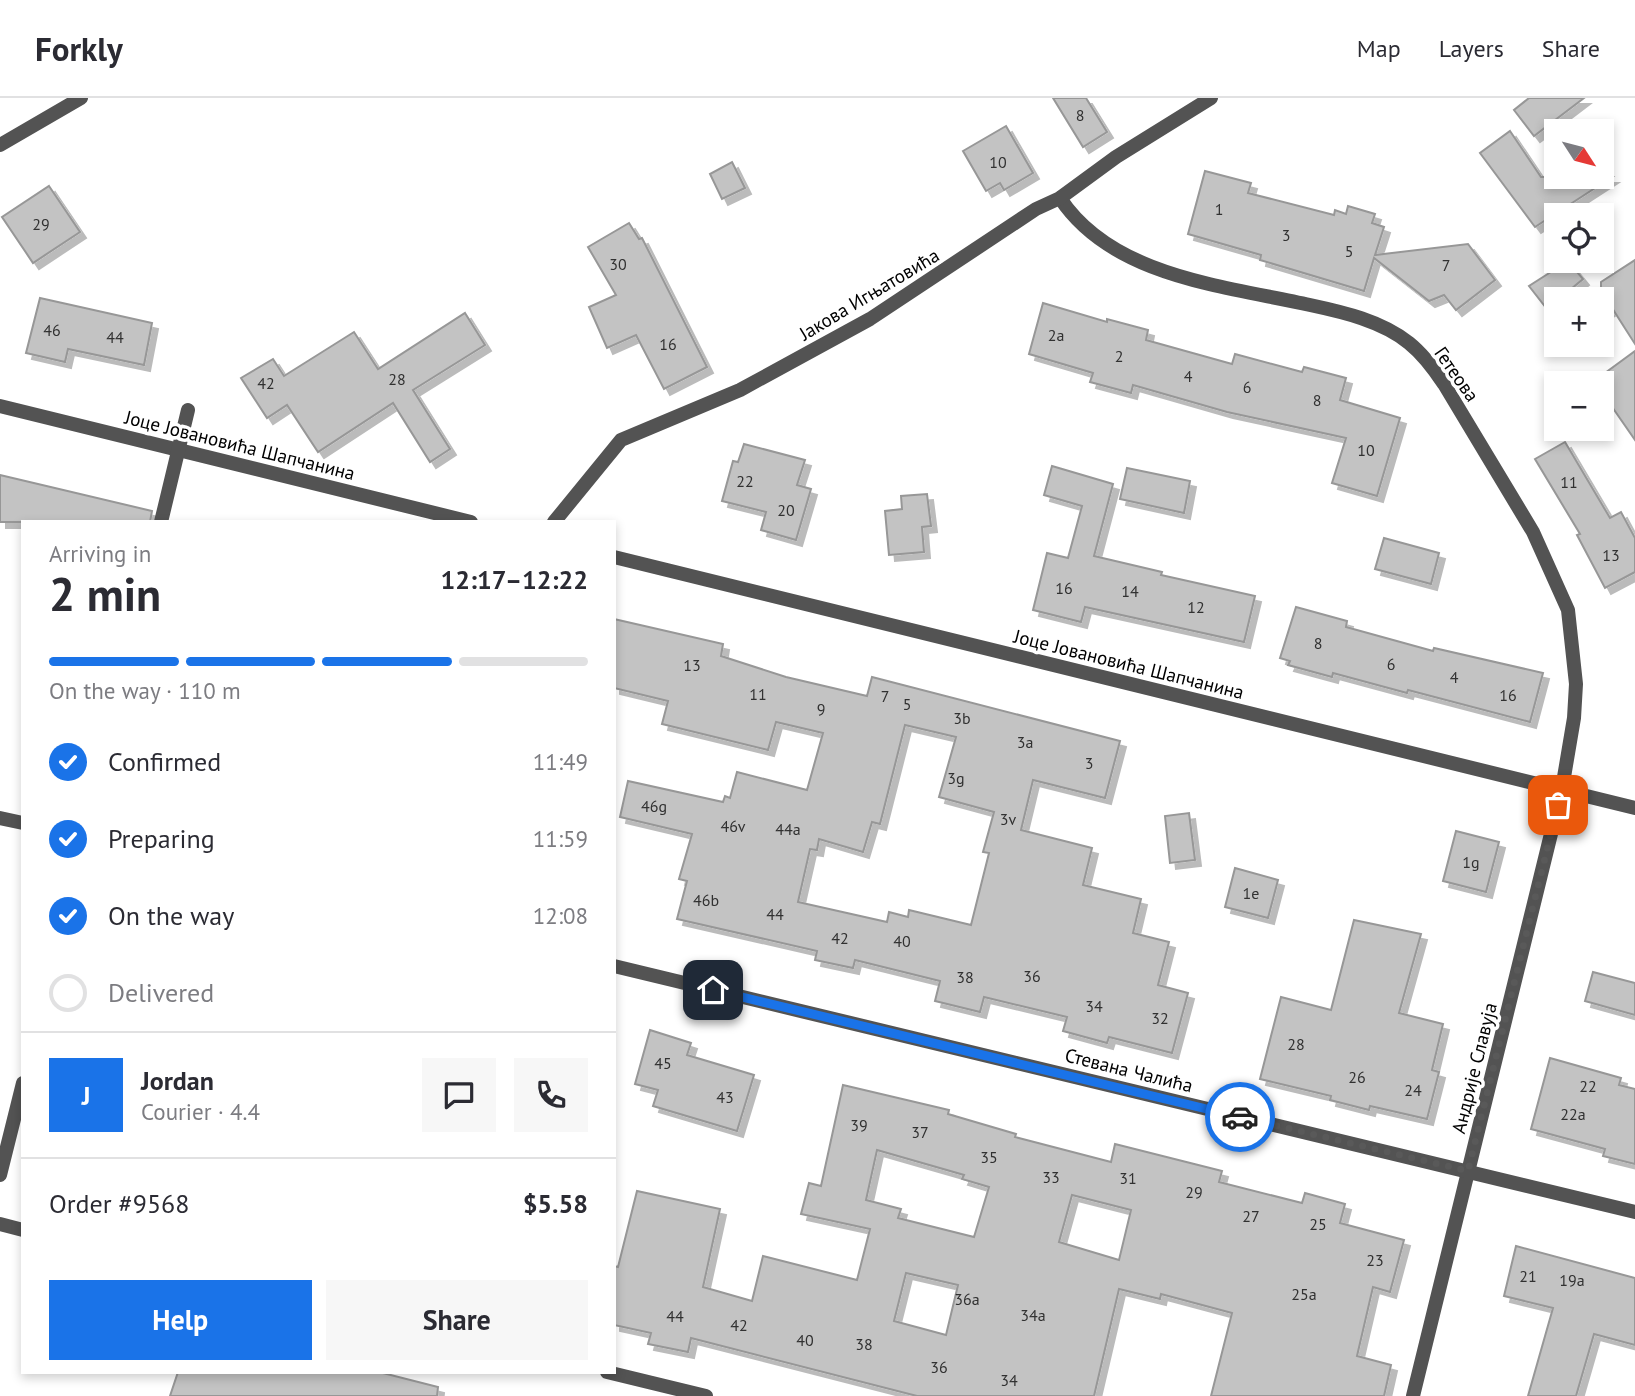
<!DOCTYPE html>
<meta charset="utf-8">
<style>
body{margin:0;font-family:"PT Sans",sans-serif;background:#f7f7f7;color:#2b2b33;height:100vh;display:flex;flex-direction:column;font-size:26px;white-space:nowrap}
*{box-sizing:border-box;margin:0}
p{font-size:23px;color:#7c7c81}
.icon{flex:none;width:38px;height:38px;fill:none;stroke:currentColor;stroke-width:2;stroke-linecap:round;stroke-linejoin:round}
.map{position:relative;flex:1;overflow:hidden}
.side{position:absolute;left:21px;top:422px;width:595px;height:854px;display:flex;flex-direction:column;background:#fff;border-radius:0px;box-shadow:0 4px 10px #0003}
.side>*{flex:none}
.needle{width:46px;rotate:126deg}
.controls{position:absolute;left:1544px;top:21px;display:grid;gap:14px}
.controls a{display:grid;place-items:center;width:70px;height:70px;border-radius:0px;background:#fff;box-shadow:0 4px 10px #0003;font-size:35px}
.pin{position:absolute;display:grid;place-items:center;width:60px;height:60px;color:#fff;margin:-30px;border-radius:14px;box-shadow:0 4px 10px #0006}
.courier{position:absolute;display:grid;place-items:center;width:70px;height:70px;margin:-35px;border:5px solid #1a73e8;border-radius:50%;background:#fff;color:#222;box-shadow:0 2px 9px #0007}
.head em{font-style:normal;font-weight:700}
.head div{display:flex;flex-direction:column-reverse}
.head{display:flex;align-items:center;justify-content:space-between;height:119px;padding:0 28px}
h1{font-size:46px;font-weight:700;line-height:52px}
.bar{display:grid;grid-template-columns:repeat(4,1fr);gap:10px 7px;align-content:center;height:84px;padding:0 28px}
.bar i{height:9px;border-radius:5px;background:#e1e1e2}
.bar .current{background:#1a73e8}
.bar p{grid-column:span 4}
.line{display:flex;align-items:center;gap:18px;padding:0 28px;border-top:2px solid #e1e1e2}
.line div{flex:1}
.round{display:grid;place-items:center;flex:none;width:74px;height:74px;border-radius:0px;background:#f7f7f7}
ol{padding:0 28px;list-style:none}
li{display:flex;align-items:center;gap:21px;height:77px}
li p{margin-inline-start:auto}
li .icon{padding:7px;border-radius:50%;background:#1a73e8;color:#fff;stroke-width:4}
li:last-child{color:#7c7c81}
li i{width:38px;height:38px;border:4px solid #e1e1e2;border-radius:50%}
.primary-button{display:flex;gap:14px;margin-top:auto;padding:14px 28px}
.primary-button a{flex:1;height:80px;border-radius:0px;background:#1a73e8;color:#fff;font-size:28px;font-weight:700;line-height:80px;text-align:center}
.primary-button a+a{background:#f7f7f7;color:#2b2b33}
header{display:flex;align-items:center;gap:42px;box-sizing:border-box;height:98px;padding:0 35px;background:#fff;border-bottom:2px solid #e1e1e2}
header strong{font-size:33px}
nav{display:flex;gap:38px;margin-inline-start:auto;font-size:24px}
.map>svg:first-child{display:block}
</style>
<header>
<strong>Forkly</strong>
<nav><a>Map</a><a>Layers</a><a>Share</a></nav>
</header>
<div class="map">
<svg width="1635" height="1298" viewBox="0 0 1635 1298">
<defs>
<filter id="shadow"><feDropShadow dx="6" dy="6" stdDeviation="0" flood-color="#0004"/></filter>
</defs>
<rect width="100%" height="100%" fill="#fff"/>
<!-- building -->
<g fill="#c3c3c3" stroke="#979797" stroke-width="2" fill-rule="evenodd" filter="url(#shadow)">
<polygon points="1053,0 1086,0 1107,34 1083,49"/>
<polygon points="1529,0 1584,0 1534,38 1514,12"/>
<polygon points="1006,28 1033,75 1004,92 1000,85 986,93 963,53"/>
<polygon points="1510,33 1541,79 1612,79 1535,129 1480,55"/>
<polygon points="732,64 745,90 722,101 710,76"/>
<polygon points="1205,73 1251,85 1248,95 1334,117 1335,112 1346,116 1348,108 1375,116 1372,125 1384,129 1375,157 1468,146 1495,182 1456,212 1444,197 1429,203 1374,160 1364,193 1260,162 1261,157 1188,136"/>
<polygon points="49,88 80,134 33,165 2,119"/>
<polygon points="629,125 639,141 642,140 707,269 664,291 636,237 607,250 589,209 616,197 588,149"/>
<polygon points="1635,162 1635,246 1612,210 1601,217 1601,184"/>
<polygon points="1568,163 1583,181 1547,211 1529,188"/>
<polygon points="40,200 152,225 144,267 68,251 65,264 26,255"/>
<polygon points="1043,205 1107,224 1107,221 1148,232 1146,242 1232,266 1235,256 1302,274 1304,269 1346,280 1340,302 1400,320 1377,398 1332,385 1346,340 1227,314 1133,287 1131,295 1090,284 1093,275 1029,256"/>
<polygon points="465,215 485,247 413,292 450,351 430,364 393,305 318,354 287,307 267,320 241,280 273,261 284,278 354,234 378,271"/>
<polygon points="1635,253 1635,342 1601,293 1601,285 1594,283"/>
<polygon points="1565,344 1610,420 1621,414 1635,440 1635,474 1605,490 1577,437 1580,436 1535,361"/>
<polygon points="744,346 805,362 797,387 811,391 796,442 761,432 766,414 722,403 733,363 738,364"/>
<polygon points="1052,368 1113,386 1094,458 1162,474 1161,477 1255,498 1244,544 1085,509 1081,524 1033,512 1047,455 1068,460 1082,408 1044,397"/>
<polygon points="1127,370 1190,383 1184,415 1120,401"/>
<polygon points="0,377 152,413 150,424 0,424"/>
<polygon points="927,396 931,428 922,429 924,454 889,457 885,413 902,411 901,398"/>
<polygon points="1384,440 1439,455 1431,486 1375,471"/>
<polygon points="1296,509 1347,523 1346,529 1433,553 1434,550 1543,575 1530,624 1408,592 1407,595 1333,575 1332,579 1288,567 1290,563 1280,560"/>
<path d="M614 521 723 546 721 558 786 579 867 598 872 579 1120 643 1105 700 1033 682 1021 732 1092 750 1083 787 1141 801 1133 835 1169 844 1158 887 1188 895 1172 955 1109 939 1107 945 1063 933 1067 919 984 899 980 914 935 903 940 883 855 862 853 870 815 862 817 853 677 821 687 783 679 781 692 736 620 719 628 683 723 704 725 698 730 700 737 674 807 692 823 635 776 624 768 652 662 626 668 603 614 590ZM905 627 956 639 939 699 994 714 983 754 989 755 971 827 909 812 908 819 889 814 887 824 798 804 810 751 817 752 819 741 863 754 872 724 880 726Z"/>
<polygon points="1189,715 1195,762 1170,765 1165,718"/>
<polygon points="1456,733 1499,744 1486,794 1443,783"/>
<polygon points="1235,770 1278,782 1268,820 1225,809"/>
<polygon points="1354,822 1421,836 1399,915 1443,926 1432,972 1439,974 1427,1021 1370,1008 1369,1012 1330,1002 1331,998 1260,981 1281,899 1331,912"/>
<polygon points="1593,874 1635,885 1635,917 1585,903"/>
<polygon points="650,932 691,945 687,957 754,977 737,1033 653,1008 658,992 635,986"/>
<polygon points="1550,960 1621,980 1619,987 1635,991 1635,1066 1603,1058 1605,1051 1531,1031"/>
<path d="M843 987 949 1012 948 1016 1016 1036 1015 1039 1111 1064 1115 1046 1222 1073 1219 1084 1302 1105 1305 1095 1345 1106 1340 1125 1404 1142 1390 1194 1373 1189 1357 1258 1391 1267 1384 1298H1211L1232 1215 1161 1196 1160 1201 1119 1191 1094 1298H917L691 1240 688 1254 648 1246 651 1235 614 1227V1168L618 1169 637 1093 720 1111 703 1189 752 1203 763 1158 857 1182 870 1131 801 1116 809 1085 821 1088ZM877 1052 964 1077 962 1081 989 1089 974 1139 898 1120 901 1111 866 1102ZM1072 1097 1131 1112 1119 1162 1059 1144ZM906 1175 958 1187 946 1237 894 1223Z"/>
<polygon points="1516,1148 1635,1180 1635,1247 1594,1236 1576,1298 1528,1298 1553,1210 1504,1198"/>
<polygon points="178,1274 379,1274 438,1289 437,1298 170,1298"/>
</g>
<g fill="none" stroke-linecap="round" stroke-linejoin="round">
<!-- minor -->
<g stroke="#535353" stroke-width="14">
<polyline points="0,47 81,0"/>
<path d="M1060 100C1112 179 1225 188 1310 207 1343 214 1382 223 1409 245 1424 257 1434 271 1444 286L1533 434 1568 512 1576 586 1574 620 1562 691 1413 1298"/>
<polyline points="0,308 471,424"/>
<polyline points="161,424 188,312"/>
<polyline points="554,424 621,342 740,292 870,221 1036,111 1060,100 1116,59 1211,0"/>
<polyline points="614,459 1635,710"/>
<polyline points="0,720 23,725"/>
<polyline points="614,868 1635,1114"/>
<polyline points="0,1077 23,985"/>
<polyline points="0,1126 23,1132"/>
<polyline points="607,1274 706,1298"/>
</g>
</g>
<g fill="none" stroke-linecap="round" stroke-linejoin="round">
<!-- done -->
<polyline stroke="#595959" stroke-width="7" stroke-dasharray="0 12.6" points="1240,1019 1468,1073 1558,707"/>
<!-- route -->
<polyline stroke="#1a73e8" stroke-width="9" points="713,892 1240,1019"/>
</g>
<g text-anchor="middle" stroke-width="7" stroke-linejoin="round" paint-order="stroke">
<!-- number labels -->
<g font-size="16" fill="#313131">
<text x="1080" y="23">8</text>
<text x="998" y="70">10</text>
<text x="1219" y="117">1</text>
<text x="41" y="132">29</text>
<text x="1286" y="143">3</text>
<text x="1349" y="159">5</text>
<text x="618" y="172">30</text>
<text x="1446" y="173">7</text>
<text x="52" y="238">46</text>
<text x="1056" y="243">2a</text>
<text x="115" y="245">44</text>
<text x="668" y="252">16</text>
<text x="1119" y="264">2</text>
<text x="1188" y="284">4</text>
<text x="397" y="287">28</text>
<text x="266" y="291">42</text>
<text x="1247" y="295">6</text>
<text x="1317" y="308">8</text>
<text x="1366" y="358">10</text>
<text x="745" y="389">22</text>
<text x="1569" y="390">11</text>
<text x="786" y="418">20</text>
<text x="1611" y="463">13</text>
<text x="1064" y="496">16</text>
<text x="1130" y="499">14</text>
<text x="1196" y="515">12</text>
<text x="1318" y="551">8</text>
<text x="1391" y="572">6</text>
<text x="692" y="573">13</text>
<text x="1454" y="585">4</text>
<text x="758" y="602">11</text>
<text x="1508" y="603">16</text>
<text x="885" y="604">7</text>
<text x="907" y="612">5</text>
<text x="821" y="617">9</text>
<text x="962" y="626">3b</text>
<text x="1025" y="650">3a</text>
<text x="1089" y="671">3</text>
<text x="956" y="686">3g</text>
<text x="654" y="714">46g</text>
<text x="1008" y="727">3v</text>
<text x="733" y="734">46v</text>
<text x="788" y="737">44a</text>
<text x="1471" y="770">1g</text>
<text x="1251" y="801">1e</text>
<text x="706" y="808">46b</text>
<text x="775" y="822">44</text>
<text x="840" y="846">42</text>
<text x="902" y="849">40</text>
<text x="1032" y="884">36</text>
<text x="965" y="885">38</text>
<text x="1094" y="914">34</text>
<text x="1160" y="926">32</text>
<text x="1296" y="952">28</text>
<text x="663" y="971">45</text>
<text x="1357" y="985">26</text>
<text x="1588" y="994">22</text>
<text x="1413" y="998">24</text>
<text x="725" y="1005">43</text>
<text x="1573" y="1022">22a</text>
<text x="859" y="1033">39</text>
<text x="920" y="1040">37</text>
<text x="989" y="1065">35</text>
<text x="1051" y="1085">33</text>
<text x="1128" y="1086">31</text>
<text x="1194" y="1100">29</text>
<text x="1251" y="1124">27</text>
<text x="1318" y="1132">25</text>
<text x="1375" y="1168">23</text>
<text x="1528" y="1184">21</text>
<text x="1572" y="1188">19a</text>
<text x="1304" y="1202">25a</text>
<text x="967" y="1207">36a</text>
<text x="1033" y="1223">34a</text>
<text x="675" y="1224">44</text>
<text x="739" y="1233">42</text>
<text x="805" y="1248">40</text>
<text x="864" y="1252">38</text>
<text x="939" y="1275">36</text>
<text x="1009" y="1288">34</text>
</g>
<!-- street labels -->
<g font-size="19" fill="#000" stroke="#fff">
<text transform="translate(869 196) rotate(-31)" y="7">Јакова Игњатовића</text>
<text transform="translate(1457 276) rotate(55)" y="7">Гетеова</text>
<text transform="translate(240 347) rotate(14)" y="7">Јоце Јовановића Шапчанина</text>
<text transform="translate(1129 566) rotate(14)" y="7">Јоце Јовановића Шапчанина</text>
<text transform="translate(1474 970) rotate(-76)" y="7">Андрије Славуја</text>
<text transform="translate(1129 972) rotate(14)" y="7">Стевана Чалића</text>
</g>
</g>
</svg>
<div class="controls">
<a><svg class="needle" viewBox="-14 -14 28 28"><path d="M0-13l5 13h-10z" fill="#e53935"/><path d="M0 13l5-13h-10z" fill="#7c7c81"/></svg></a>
<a><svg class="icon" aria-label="locate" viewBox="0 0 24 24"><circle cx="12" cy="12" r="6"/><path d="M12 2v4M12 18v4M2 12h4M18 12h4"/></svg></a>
<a>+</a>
<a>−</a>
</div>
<div class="pin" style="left:1558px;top:707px;background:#ea580c"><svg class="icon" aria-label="bag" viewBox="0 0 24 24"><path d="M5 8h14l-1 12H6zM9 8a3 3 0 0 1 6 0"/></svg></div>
<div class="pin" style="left:713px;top:892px;background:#1f2937"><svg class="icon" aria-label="home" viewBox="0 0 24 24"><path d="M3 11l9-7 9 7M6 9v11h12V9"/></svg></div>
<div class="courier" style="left:1240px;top:1019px"><svg class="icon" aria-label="car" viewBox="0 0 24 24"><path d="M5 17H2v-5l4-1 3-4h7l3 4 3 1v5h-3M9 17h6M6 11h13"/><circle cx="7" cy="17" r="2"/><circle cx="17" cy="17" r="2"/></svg></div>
<section class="side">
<div class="head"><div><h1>2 min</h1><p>Arriving in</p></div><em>12:17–12:22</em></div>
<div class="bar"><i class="current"></i><i class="current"></i><i class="current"></i><i></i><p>On the way · 110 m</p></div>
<ol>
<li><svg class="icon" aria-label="check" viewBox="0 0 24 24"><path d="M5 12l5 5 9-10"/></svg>Confirmed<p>11:49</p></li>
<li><svg class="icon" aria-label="check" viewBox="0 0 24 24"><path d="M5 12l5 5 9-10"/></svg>Preparing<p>11:59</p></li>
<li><svg class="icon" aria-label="check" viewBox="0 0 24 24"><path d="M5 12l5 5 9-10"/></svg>On the way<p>12:08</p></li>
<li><i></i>Delivered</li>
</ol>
<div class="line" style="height:126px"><b class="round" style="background:#1a73e8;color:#fff">J</b><div><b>Jordan</b><p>Courier · 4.4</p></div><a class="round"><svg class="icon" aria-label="chat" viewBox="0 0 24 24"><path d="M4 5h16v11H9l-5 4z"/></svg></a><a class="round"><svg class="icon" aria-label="phone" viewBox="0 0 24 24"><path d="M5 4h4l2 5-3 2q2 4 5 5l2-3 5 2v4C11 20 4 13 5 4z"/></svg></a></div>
<div class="line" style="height:91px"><div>Order #9568</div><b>$5.58</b></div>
<div class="primary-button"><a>Help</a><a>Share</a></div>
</section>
</div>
